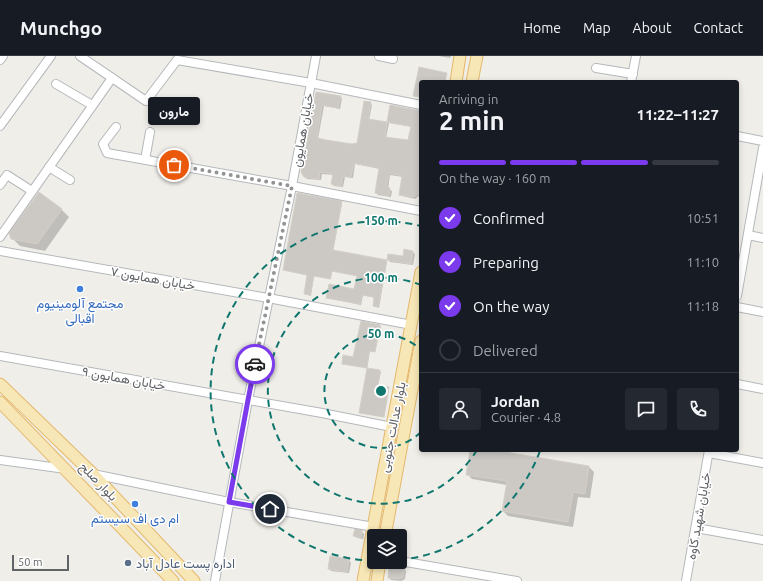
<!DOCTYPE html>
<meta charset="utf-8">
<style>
body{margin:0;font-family:Ubuntu,Vazirmatn,sans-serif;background:#242831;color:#f1f3f6;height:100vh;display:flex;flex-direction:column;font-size:15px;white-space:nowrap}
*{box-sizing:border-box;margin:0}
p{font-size:13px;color:#9ea1a6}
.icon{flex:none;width:22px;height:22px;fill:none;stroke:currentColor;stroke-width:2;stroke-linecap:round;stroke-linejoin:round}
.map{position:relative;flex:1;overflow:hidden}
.drawer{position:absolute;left:419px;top:24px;width:320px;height:372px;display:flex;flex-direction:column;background:#171b24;border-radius:4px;box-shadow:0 2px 6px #0003}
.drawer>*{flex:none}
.controls{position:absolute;left:367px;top:473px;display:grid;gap:8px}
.controls a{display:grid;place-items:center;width:40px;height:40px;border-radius:4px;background:#171b24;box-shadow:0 2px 6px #0003;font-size:20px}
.scale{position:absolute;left:12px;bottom:10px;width:57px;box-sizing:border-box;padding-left:4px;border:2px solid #606367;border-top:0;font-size:11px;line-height:14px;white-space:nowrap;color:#606367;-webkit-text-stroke:3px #fff;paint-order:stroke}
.pin{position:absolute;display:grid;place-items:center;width:34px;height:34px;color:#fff;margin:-17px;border:2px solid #fff;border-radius:50%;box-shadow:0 1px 4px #0007}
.courier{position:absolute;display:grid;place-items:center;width:40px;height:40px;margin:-20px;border:3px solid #7c3aed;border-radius:50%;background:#fff;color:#222;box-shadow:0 1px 5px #0007}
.bubble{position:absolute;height:28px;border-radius:4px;background:#171b24;box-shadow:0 2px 6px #0003;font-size:13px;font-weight:700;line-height:28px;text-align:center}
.headline em{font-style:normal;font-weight:700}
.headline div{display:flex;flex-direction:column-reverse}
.headline{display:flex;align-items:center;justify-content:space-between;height:68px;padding:0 20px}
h1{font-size:26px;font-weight:700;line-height:30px}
.bar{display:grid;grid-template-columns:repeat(4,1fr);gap:6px 4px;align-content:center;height:48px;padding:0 20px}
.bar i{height:5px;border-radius:3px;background:#363941}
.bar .current{background:#7c3aed}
.bar p{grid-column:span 4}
.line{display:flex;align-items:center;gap:10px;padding:0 20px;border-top:1px solid #363941}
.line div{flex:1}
.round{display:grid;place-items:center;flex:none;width:42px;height:42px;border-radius:4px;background:#242831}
ol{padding:0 20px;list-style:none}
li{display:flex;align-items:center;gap:12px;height:44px}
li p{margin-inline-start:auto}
li .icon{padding:4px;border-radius:50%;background:#7c3aed;color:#fff;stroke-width:4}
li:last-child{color:#9ea1a6}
li i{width:22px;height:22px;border:2px solid #363941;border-radius:50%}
header{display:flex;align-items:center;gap:24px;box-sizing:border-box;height:56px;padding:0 20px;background:#171b24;border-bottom:1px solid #363941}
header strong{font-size:19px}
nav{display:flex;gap:22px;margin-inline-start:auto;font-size:14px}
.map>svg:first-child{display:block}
</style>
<header>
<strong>Munchgo</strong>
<nav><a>Home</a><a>Map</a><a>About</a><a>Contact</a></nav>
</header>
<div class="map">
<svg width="763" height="525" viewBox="0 0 763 525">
<rect width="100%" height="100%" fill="#f0eee9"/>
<!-- shadow -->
<g fill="#0003" fill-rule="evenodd">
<polygon points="439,0 451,0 450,2"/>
<path d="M317 37 340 41 342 42 340 53 324 50 318 83 352 89 358 88 370 47 372 49 369 64 388 67 391 51 421 56V105L420 109H421V135L420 139 415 143 402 140 400 138 403 121 390 119 388 133 392 135 391 141 378 139 376 137 380 113 355 108 353 122 345 121 343 131 334 130 332 128 334 119 322 118 321 124 307 123 305 121ZM389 67 412 71 409 85 386 82Z"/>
<polygon points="39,137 62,154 69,161 45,195 20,190 12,182"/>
<polygon points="341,146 342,147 333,195 387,205 379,252 374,250 375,242 363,239 361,249 327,242 355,234 358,220 332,215 331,223 314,220 311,240 305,238 308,219 284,214"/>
<polygon points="413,196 415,198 413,209 390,206 388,203 404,202"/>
<polygon points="380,270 381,270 375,296 370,295 367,312 344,308 354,302"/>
<polygon points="380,315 381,316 378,330 389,332 384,361 360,357"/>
<polygon points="471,394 487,394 589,411 594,416 590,442 578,441 573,471 508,460 503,455 507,429 472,423 467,418"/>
<polygon points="361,475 364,478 363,483 357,482 355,480"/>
<polygon points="331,501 349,504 351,507 349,517 331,515 329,512"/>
<polygon points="404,512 406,515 405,523 401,525 391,524 389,521"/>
</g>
<!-- building -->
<g fill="#ccc9c5" stroke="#d4cfc7" fill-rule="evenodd">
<polygon points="419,11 447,17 445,26 421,26 421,41 413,40"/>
<path d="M316 36 341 40 338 52 322 49 317 82 326 84 352 88 357 87 364 45 371 46 368 63 387 66 390 49 421 55V95L419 108H421V125L419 138 413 141 399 139 402 120 389 117 386 131 390 132 389 140 375 137 379 112 354 107 351 121 343 120 341 130 331 128 333 118 320 116 319 123 304 121 301 116ZM387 66 411 70 408 84 385 81Z"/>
<polygon points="39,136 62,153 37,188 11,183 9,177"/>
<polygon points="297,137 342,145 333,194 387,204 378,251 373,250 374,241 362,239 360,248 326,242 329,228 354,233 357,220 332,215 330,223 314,220 310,239 304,238 307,219 283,214"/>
<polygon points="404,193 413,195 411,208 387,204 388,198 403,200"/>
<polygon points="361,265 380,269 375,296 369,295 367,312 380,314 378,329 389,331 384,361 359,357 367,312 342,308 343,299 353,301"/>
<polygon points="470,394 493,394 589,410 585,438 573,436 568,466 502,455 507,425 466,419"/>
<polygon points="355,473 362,474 361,482 353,480"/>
<polygon points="330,500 349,503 347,516 328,513"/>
<polygon points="396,509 405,511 403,521 399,523 388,522 389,512"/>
</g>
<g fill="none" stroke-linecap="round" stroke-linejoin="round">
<!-- minor casing -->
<g stroke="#b5b8bb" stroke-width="10">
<g id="minor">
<polyline points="80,0 146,45 177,4"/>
<polyline points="379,0 393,3"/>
<polyline points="0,4 3,0"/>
<polyline points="177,4 311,27 421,49"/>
<polyline points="596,12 633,18"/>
<polyline points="631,26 636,0"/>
<polyline points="56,28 92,49"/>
<polyline points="0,70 51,0"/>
<polyline points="116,71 103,88 107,97 292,130 421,155"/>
<polyline points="737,80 763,85"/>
<polyline points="145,104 150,76"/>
<polyline points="49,111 70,124"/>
<polyline points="0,129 7,119 32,135"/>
<polyline points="748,179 763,182"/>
<polyline points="0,181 112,22"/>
<polyline points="0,195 268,242 412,269"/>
<polyline points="737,240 763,92"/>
<polyline points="737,251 763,256"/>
<polyline points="0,300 322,357 392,371"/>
<polyline points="737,328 763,333"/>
<polyline points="709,397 763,407"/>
<polyline points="0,404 66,413"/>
<polyline points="93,418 229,446 374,471"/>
<polyline points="696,472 763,484"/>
<polyline points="400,505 517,525"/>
<polyline points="215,525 248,344 292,130 316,0"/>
<polyline points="686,525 709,394"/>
</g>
</g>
<!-- major casing -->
<g stroke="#e4b86d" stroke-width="13">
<g id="major">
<polyline points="456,26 460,0"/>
<polyline points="472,26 477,0"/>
<polyline points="0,328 93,418 194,525"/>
<polyline points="0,346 173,525"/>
<polyline points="385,480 421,285"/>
<polyline points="363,525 421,216"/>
<polyline points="377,525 380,506"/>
</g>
</g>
<!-- minor -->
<use href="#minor" stroke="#fff" stroke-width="8"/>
<!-- major -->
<use href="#major" stroke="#f7e7b6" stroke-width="11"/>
</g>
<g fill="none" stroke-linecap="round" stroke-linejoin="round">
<!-- done -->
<polyline stroke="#929494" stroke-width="4" stroke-dasharray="0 7.2" points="174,109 292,130 255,308"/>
<!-- route -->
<polyline stroke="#7c3aed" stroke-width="5" points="255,308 248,344 229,446 270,453"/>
</g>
<!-- distance rings -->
<g fill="none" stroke="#0f766e" stroke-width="2" stroke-dasharray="7 5">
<path d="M421 376A57 57 0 1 1 421 294"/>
<path d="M477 394A113 113 0 1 1 421 229"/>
<path d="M540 395A170 170 0 0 1 400 504M374 505A170 170 0 1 1 421 170"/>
</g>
<!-- markers -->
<g fill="#3f7fe0" stroke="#fff" stroke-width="1.5">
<circle cx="80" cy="233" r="4"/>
<circle cx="135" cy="448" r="4"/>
</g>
<circle fill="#5c6f8a" stroke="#fff" stroke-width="1.5" cx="128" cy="507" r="4"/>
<g text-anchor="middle" stroke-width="3" stroke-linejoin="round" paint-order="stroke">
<!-- street labels -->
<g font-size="13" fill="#606367" stroke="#fff">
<text transform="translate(302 74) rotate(-80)" y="5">خیابان همایون</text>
<text transform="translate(153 222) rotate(10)" y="5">خیابان همایون ۷</text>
<text transform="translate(124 322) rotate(10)" y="5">خیابان همایون ۹</text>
<text transform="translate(392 371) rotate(-79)" y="5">بلوار عدالت جنوبی</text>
<text transform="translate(99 425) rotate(46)" y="5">بلوار صلح</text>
<text transform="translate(698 460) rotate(-80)" y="5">خیابان شهید کاوه</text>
</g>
<!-- shop labels -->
<g font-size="13" fill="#366cbe" stroke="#fff">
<text x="80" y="252">مجتمع آلومینیوم<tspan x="80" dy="15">اقبالی</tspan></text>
<text x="135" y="467">ام دی اف سیستم</text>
</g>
<!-- service labels -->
<g font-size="13" fill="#4e5e75" stroke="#fff" text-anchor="start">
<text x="136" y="512">اداره پست عادل آباد</text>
</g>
</g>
<circle cx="381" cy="335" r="6" fill="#0f766e" stroke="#fff" stroke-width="2"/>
<g font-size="12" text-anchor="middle" font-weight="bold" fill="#0f766e" stroke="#fff" stroke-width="3" stroke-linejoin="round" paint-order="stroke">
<text x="381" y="169">150 m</text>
<text x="381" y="226">100 m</text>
<text x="381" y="282">50 m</text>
</g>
</svg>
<div class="controls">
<a><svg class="icon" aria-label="layers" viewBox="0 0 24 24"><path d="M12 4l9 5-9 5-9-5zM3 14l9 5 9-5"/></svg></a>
</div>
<div class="scale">50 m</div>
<div class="pin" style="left:174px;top:109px;background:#ea580c"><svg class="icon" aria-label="bag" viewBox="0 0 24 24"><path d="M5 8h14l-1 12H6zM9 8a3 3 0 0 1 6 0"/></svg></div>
<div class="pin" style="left:270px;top:453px;background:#1f2937"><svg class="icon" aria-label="home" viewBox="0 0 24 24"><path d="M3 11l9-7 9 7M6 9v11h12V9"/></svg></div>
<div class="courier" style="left:255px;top:308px"><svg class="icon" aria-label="car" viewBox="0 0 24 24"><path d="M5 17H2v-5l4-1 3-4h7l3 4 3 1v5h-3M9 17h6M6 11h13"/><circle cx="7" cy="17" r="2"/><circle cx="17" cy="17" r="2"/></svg></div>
<div class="bubble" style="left:148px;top:41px;width:52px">مارون</div>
<section class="drawer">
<div class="headline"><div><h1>2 min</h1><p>Arriving in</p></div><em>11:22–11:27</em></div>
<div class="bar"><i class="current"></i><i class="current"></i><i class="current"></i><i></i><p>On the way · 160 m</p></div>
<ol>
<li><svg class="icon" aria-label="check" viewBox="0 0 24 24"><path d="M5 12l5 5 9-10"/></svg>Confirmed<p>10:51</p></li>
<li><svg class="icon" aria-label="check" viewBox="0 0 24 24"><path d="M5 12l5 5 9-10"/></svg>Preparing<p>11:10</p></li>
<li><svg class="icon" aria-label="check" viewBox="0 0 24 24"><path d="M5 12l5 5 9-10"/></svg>On the way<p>11:18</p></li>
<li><i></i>Delivered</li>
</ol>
<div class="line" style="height:72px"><a class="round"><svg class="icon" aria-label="person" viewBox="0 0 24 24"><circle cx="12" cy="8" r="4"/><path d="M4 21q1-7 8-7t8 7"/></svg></a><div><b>Jordan</b><p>Courier · 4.8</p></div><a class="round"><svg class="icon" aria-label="chat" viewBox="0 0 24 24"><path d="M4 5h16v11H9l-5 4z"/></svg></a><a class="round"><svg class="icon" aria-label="phone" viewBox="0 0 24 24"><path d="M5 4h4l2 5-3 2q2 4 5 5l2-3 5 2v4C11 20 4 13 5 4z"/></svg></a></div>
</section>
</div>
